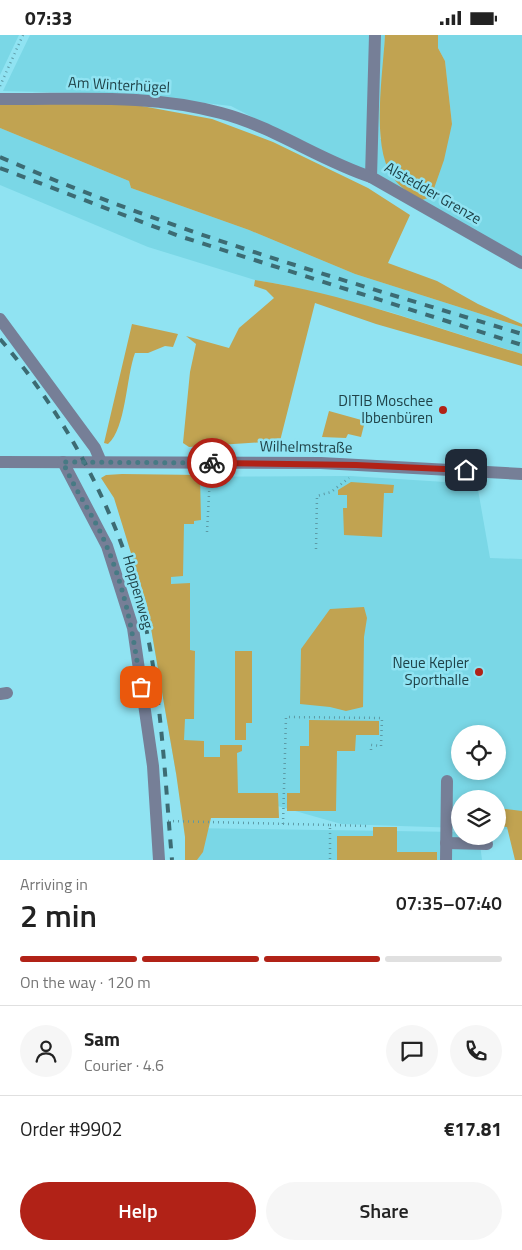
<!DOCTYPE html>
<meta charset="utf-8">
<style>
body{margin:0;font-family:"Titillium Web",sans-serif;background:#f6f6f6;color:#222;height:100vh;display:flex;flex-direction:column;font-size:19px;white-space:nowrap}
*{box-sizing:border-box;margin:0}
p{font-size:16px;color:#767676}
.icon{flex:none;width:28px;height:28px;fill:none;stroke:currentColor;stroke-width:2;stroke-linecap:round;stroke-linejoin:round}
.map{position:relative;height:825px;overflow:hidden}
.drawer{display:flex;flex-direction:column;background:#fff;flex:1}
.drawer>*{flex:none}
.fabs{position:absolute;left:451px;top:690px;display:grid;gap:10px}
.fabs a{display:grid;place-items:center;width:55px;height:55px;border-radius:50%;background:#fff;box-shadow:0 2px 8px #0003;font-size:25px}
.pin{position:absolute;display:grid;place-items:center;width:42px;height:42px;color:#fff;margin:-21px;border-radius:10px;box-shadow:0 2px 8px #0006}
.courier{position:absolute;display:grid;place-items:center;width:50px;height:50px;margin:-25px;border:4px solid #b12217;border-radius:50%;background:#fff;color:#222;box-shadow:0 1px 6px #0007}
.summary em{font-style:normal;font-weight:600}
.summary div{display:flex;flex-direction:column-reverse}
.summary{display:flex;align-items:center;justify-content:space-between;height:85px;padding:0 20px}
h1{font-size:32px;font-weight:600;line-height:38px}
.bar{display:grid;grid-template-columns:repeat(4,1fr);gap:8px 5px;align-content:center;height:60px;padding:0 20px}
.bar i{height:6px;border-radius:4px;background:#e0e0e0}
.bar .active{background:#b12217}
.bar p{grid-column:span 4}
.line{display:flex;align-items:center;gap:12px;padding:0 20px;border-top:1px solid #e0e0e0}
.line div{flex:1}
.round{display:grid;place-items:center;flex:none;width:52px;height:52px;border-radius:26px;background:#f6f6f6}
.cta{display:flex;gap:10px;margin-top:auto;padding:10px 20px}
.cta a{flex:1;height:58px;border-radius:30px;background:#b12217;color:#fff;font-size:20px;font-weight:600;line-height:58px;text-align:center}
.cta a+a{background:#f6f6f6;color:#222}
.status{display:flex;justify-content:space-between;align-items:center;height:35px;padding:0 25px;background:#fff;direction:ltr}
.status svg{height:14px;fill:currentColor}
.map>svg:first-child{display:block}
</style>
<div class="status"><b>07:33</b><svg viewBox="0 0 49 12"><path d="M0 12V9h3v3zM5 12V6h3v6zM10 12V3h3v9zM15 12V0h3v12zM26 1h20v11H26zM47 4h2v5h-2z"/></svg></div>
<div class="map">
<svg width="522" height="825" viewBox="0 0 522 825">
<rect width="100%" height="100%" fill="#90e3f2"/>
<!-- built -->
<g fill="#7ad7e6" fill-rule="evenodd">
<polygon points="0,0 19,0 0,40"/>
<polygon points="30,0 385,0 380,104 452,89 445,26 438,13 438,0 522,0 522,220 521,222 231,71 126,59 3,56"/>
<polygon points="0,93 129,146 131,153 249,195 355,239 522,292 522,319 390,277 285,250 255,245 148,212 0,150"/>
<path d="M350 441 477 449 490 523 522 524V795L498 794V764H460V793L341 789 260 766 176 738 147 570 114 442ZM460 699H498V736H460Z"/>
<polygon points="186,793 460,797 460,801 479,801 482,825 187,825"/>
</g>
<!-- green -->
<g fill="#c1a351">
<path d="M385 0H438V13L445 26 452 89 444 125 431 162 422 165C411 160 399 152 392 141 371 110 383 38 385 0Z"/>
<polygon points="0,68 131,69 212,84 273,107 368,153 410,180 388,228 437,246 478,269 522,289 522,292 355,239 249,195 131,153 129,146 0,93"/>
<path d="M255 245C347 259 434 293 522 319V331L376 289 315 268 280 406 189 412 183 408 190 337 196 309 186 301 229 313 239 293 274 263 266 255 254 251Z"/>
<path d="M132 289 178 299 173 312 165 311 148 318H135C126 342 126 394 108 409L104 408Z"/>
<polygon points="329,376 365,386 361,402 348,399 346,403 322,402"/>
<polygon points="122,439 200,440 201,485 194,486 194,489 184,489 183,541 171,542 171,549 190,548 190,615 195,616 194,684 185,684 184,705 204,706 204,722 220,722 220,710 242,710 242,716 237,718 238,758 278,758 279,783 211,783 203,817 197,825 185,825 185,802 176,738 147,570 114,463 101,443 106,440"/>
<polygon points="351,447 394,450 393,458 384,458 382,502 344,500 343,473 347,473 347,460 338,460 338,455"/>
<polygon points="364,572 367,583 364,602 363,672 346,676 330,672 300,669 301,614 330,574"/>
<polygon points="235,616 252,616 252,688 246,688 246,705 235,705"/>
<polygon points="309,685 379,686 379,700 356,700 355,716 337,716 336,776 287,776 287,758 300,758 300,711 309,711"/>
<polygon points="498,773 522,776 522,825 515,825 507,792 498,791"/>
<polygon points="373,792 397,792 397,817 437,817 437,825 337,825 337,801 373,801"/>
</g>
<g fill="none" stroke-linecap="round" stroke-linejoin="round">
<!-- path -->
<g stroke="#5d9aa5" stroke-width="2.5" stroke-dasharray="1 4" stroke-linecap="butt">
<polyline points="0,51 23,0"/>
<polyline points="207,497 210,441"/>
<polyline points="316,514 317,461 331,457 349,443"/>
<polyline points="168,786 330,790 330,825"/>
<polyline points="283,789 286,682 382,683 381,711 371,710 371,716"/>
<polyline points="330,790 366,791"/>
</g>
<!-- minor -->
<g stroke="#767f97" stroke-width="12">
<polyline points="375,0 371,142 522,228"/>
<path d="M0 64C74 65 148 58 221 78 274 92 319 125 371 142"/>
<polyline points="0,284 95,413 101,427"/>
<polyline points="0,427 321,428 522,439"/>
<polyline points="63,427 107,511 133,593 153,731 159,825"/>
<polyline points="0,659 7,658"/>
<polyline points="446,808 487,809"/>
<polyline points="446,825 447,746"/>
</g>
<!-- rail -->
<g stroke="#3c6b73" stroke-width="4" stroke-dasharray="9 9" stroke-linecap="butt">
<path d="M0 122C168 196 347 246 522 299"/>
<polyline points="0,133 179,201 522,310"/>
<path d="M0 304C69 384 122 485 145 588 162 666 165 746 172 825"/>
</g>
</g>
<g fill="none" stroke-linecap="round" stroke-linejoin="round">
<!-- done -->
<path stroke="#477a84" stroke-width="5" stroke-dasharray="0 9" d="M141 652C134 604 126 557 107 512 95 482 75 456 63 427L212 428"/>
<!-- route -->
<polyline stroke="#b12217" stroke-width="6" points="212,428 356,430 466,435"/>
</g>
<!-- markers -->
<g fill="#b12217" stroke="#90e3f2" stroke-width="2">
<circle cx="443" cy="375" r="5"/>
<circle cx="479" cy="637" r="5"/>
</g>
<g text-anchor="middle" stroke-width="5" stroke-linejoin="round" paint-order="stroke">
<!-- street labels -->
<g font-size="15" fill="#1f4248" stroke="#90e3f2">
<text transform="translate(119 50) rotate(3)" y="5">Am Winterhügel</text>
<text transform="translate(433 158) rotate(30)" y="5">Alstedder Grenze</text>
<text transform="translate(306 412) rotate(1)" y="5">Wilhelmstraße</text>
<text transform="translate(138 557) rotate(74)" y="5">Hoppenweg</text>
</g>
<!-- poi labels -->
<g font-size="15" fill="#1f4248" stroke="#90e3f2" text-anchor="end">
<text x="433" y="371">DITIB Moschee<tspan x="433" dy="17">Ibbenbüren</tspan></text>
<text x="469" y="633">Neue Kepler<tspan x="469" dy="17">Sporthalle</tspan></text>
</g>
</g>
</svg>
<div class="fabs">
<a><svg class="icon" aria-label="locate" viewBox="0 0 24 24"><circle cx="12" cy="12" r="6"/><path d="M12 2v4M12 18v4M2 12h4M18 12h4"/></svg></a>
<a><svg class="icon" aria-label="layers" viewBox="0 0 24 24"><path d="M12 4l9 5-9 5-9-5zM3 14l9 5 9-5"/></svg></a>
</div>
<div class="pin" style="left:141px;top:652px;background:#ea580c"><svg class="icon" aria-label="bag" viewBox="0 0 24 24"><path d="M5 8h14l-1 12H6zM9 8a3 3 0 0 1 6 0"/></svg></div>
<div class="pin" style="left:466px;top:435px;background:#1f2937"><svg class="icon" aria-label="home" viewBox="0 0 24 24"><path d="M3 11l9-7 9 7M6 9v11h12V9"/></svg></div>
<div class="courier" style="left:212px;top:428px"><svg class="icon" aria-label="bike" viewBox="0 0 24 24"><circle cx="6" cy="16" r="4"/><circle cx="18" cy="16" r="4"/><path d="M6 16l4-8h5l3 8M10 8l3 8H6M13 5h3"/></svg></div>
</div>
<section class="drawer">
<div class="summary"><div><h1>2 min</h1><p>Arriving in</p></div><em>07:35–07:40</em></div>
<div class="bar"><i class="active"></i><i class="active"></i><i class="active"></i><i></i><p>On the way · 120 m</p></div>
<div class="line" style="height:90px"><a class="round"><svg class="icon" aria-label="person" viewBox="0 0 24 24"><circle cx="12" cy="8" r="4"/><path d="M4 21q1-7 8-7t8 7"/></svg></a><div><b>Sam</b><p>Courier · 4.6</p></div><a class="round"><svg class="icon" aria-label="chat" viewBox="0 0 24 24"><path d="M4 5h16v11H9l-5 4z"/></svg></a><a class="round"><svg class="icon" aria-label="phone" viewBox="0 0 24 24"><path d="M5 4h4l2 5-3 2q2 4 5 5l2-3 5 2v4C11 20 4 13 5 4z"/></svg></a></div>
<div class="line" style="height:65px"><div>Order #9902</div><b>€17.81</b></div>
<div class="cta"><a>Help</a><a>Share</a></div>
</section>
